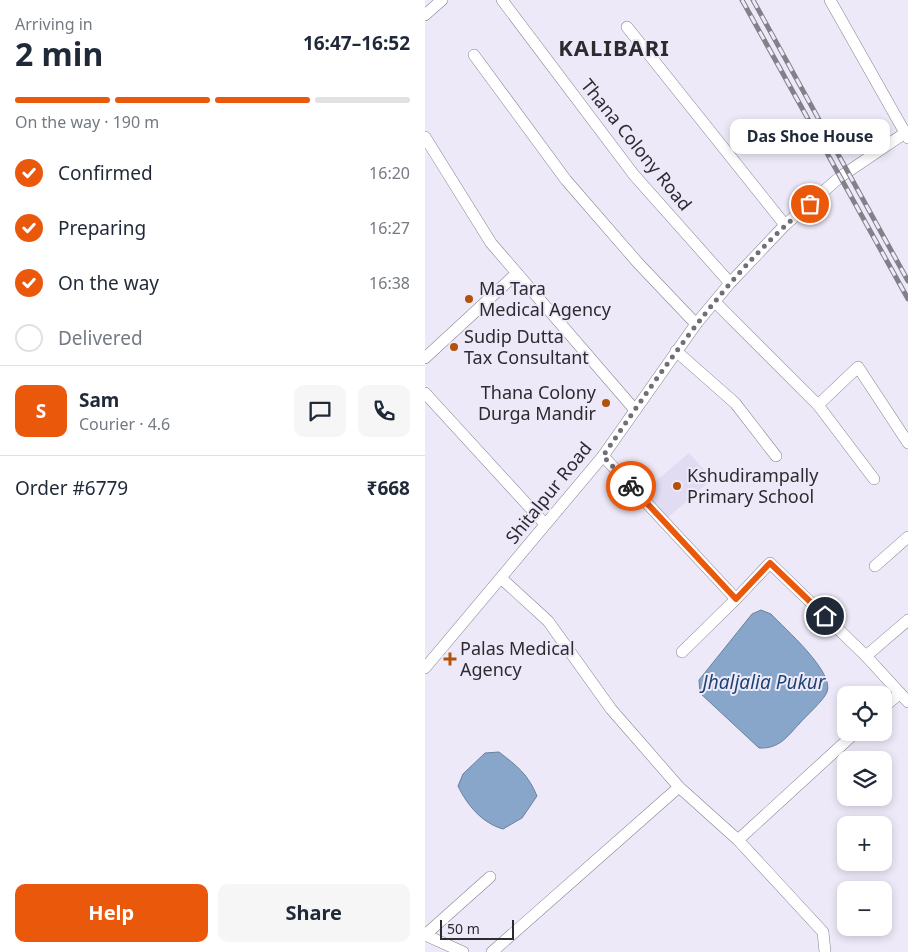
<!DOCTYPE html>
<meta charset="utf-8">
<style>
body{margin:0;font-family:"Noto Sans",sans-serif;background:#f6f6f7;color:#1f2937;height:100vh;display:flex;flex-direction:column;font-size:19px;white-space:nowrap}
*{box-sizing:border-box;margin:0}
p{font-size:16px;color:#747a83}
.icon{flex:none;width:28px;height:28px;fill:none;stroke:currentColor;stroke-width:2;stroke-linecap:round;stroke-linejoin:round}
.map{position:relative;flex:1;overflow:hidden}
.panel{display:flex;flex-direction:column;background:#fff;width:425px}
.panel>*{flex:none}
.buttons{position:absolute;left:412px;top:686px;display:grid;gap:10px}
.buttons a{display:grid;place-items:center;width:55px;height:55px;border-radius:10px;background:#fff;box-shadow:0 2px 8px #0003;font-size:25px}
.scale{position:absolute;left:15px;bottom:12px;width:74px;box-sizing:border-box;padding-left:5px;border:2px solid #2c2b30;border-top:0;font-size:14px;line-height:18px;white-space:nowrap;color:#2c2b30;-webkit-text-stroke:4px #eee9f8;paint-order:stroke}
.pin{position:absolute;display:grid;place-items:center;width:42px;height:42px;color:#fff;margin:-21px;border:2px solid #fff;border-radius:50%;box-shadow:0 1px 5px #0007}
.courier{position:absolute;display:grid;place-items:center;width:50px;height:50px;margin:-25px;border:4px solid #ea580c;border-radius:50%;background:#fff;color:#222;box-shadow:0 1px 6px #0007}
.bubble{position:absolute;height:35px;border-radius:10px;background:#fff;box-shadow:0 2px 8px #0003;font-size:16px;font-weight:700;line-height:35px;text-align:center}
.summary em{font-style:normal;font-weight:700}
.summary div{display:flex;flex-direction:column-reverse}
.summary{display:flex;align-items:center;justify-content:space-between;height:85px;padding:0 15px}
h1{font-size:32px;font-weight:700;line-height:38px}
.bar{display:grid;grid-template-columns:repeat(4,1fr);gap:8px 5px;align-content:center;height:60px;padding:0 15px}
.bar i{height:6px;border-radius:4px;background:#e0e1e3}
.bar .on{background:#ea580c}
.bar p{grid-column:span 4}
.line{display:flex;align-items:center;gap:12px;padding:0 15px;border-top:1px solid #e0e1e3}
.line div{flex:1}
.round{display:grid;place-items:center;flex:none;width:52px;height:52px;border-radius:10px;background:#f6f6f7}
ol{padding:0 15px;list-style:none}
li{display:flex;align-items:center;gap:15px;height:55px}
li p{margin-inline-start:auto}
li .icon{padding:5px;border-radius:50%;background:#ea580c;color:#fff;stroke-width:4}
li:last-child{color:#747a83}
li i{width:28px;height:28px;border:2px solid #e0e1e3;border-radius:50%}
.button{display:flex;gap:10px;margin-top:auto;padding:10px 15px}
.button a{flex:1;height:58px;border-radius:10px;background:#ea580c;color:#fff;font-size:20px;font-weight:700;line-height:58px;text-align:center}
.button a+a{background:#f6f6f7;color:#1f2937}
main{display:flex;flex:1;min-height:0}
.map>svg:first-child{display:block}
</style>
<main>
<section class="panel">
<div class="summary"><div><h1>2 min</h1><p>Arriving in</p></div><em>16:47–16:52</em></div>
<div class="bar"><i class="on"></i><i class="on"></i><i class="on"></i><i></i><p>On the way · 190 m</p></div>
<ol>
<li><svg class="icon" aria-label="check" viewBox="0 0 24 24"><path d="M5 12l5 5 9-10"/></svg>Confirmed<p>16:20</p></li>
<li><svg class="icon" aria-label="check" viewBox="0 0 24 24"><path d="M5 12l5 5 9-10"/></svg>Preparing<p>16:27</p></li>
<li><svg class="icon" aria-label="check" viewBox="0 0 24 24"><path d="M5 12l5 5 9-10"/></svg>On the way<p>16:38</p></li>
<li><i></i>Delivered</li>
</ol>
<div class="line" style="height:90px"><b class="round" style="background:#ea580c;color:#fff">S</b><div><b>Sam</b><p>Courier · 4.6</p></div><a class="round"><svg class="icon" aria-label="chat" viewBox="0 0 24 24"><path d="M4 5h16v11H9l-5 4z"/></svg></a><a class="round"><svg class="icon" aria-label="phone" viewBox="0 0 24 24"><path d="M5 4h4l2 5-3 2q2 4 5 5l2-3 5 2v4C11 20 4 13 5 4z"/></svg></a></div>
<div class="line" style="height:65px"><div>Order #6779</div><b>₹668</b></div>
<div class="button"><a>Help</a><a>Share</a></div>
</section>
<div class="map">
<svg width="483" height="952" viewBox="0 0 483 952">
<rect width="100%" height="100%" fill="#eee9f8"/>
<!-- built -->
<polygon fill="#e2dcf2" points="264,453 287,479 240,520 217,493"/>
<!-- water -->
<g fill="#88a5ca" stroke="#6c809c">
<path d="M336 610 346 614C359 628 410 672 402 692 399 700 381 716 374 724 362 737 354 749 334 748L275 693 274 680 327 614Z"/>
<path d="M74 752C92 766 103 774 112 796L97 818 78 829C57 823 42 805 33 786L38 774 60 753Z"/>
</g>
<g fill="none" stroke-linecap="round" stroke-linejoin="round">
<!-- minor casing -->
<g stroke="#84818e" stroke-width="12">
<g id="minor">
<polyline points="77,0 209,175 305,283"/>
<polyline points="405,0 483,138"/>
<polyline points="0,15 17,0"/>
<polyline points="202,27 360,225"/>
<polyline points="49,55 141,180 213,263 271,324"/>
<polyline points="0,137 66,243 210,410"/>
<polyline points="290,302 393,405 433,367 483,443"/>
<polyline points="251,351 310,403 351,456"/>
<polyline points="0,358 91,274"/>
<polyline points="0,393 120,524"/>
<polyline points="393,405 449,479"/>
<polyline points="178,456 311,599 345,563 441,656 483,702"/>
<polyline points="450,566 483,537"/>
<polyline points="77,579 123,621 186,709 254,787 313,840 398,932 400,952"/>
<polyline points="257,652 311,599"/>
<polyline points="441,656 483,620"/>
<polyline points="0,668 178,456 271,324 305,283 360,225 415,177 483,131"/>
<polyline points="459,707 475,693"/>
<polyline points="313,840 431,732"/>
<polyline points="0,935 65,877"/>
<polyline points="0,935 38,952"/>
<polyline points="67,952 254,787"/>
</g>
</g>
<!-- minor -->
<use href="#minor" stroke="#fff" stroke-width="11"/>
<!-- rail casing -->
<g stroke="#828089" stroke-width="5">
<g id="rail">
<polyline points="317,0 483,299"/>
<polyline points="328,0 483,281"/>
</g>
</g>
<!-- rail -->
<use href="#rail" stroke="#eee9f8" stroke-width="3" stroke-dasharray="9" stroke-linecap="butt"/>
</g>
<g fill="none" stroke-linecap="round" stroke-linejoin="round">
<!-- done -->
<path stroke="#706e76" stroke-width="5" stroke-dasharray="0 9" d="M206 486 178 456C240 366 301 274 385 204"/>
<!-- route -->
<polyline stroke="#ea580c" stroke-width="6" points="206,486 311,599 345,563 400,616"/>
</g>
<!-- markers -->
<g fill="#b2520b" stroke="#eee9f8" stroke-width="2">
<circle cx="44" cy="299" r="5"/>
<circle cx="29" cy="347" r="5"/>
<circle cx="181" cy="403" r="5"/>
<circle cx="252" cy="486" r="5"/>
<path d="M22.5 651.5h5v5h5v5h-5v5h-5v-5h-5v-5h5z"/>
</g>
<g text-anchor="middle" stroke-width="4" stroke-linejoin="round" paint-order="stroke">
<!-- street labels -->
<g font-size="18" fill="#2c2b30" stroke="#eee9f8">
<text transform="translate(211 145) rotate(51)" y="6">Thana Colony Road</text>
<text transform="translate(124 493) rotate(-51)" y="6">Shitalpur Road</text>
</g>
<!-- poi labels -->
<g font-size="18" fill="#2c2b30" stroke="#eee9f8" text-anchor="start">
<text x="54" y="295">Ma Tara<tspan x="54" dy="21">Medical Agency</tspan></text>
<text x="39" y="343">Sudip Dutta<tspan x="39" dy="21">Tax Consultant</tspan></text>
<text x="171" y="399" text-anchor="end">Thana Colony<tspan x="171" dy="21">Durga Mandir</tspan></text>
<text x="262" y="482">Kshudirampally<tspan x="262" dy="21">Primary School</tspan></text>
<text x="35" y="655">Palas Medical<tspan x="35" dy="21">Agency</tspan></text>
</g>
<!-- water labels -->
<g font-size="19" font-style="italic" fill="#1d4474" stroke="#eee9f8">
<text x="339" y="689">Jhaljalia Pukur</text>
</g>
<!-- district labels -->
<g font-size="22" font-weight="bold" letter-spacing="1" fill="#2c2b30" stroke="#eee9f8">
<text x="189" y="56">KALIBARI</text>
</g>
</g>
</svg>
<div class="buttons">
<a><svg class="icon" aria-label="locate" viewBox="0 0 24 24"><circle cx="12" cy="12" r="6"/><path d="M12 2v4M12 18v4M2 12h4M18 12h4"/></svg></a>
<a><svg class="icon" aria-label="layers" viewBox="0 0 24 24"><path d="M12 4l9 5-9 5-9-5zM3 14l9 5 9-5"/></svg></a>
<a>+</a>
<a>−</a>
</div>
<div class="scale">50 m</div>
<div class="pin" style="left:385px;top:204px;background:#ea580c"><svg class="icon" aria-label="bag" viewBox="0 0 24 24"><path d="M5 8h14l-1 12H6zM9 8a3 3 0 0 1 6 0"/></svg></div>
<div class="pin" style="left:400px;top:616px;background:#1f2937"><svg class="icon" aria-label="home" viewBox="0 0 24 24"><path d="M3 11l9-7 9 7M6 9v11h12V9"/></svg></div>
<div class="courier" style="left:206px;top:486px"><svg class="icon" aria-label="bike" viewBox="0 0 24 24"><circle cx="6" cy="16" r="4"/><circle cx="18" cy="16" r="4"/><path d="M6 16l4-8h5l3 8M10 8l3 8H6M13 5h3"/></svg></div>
<div class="bubble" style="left:305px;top:119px;width:160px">Das Shoe House</div>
</div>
</main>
